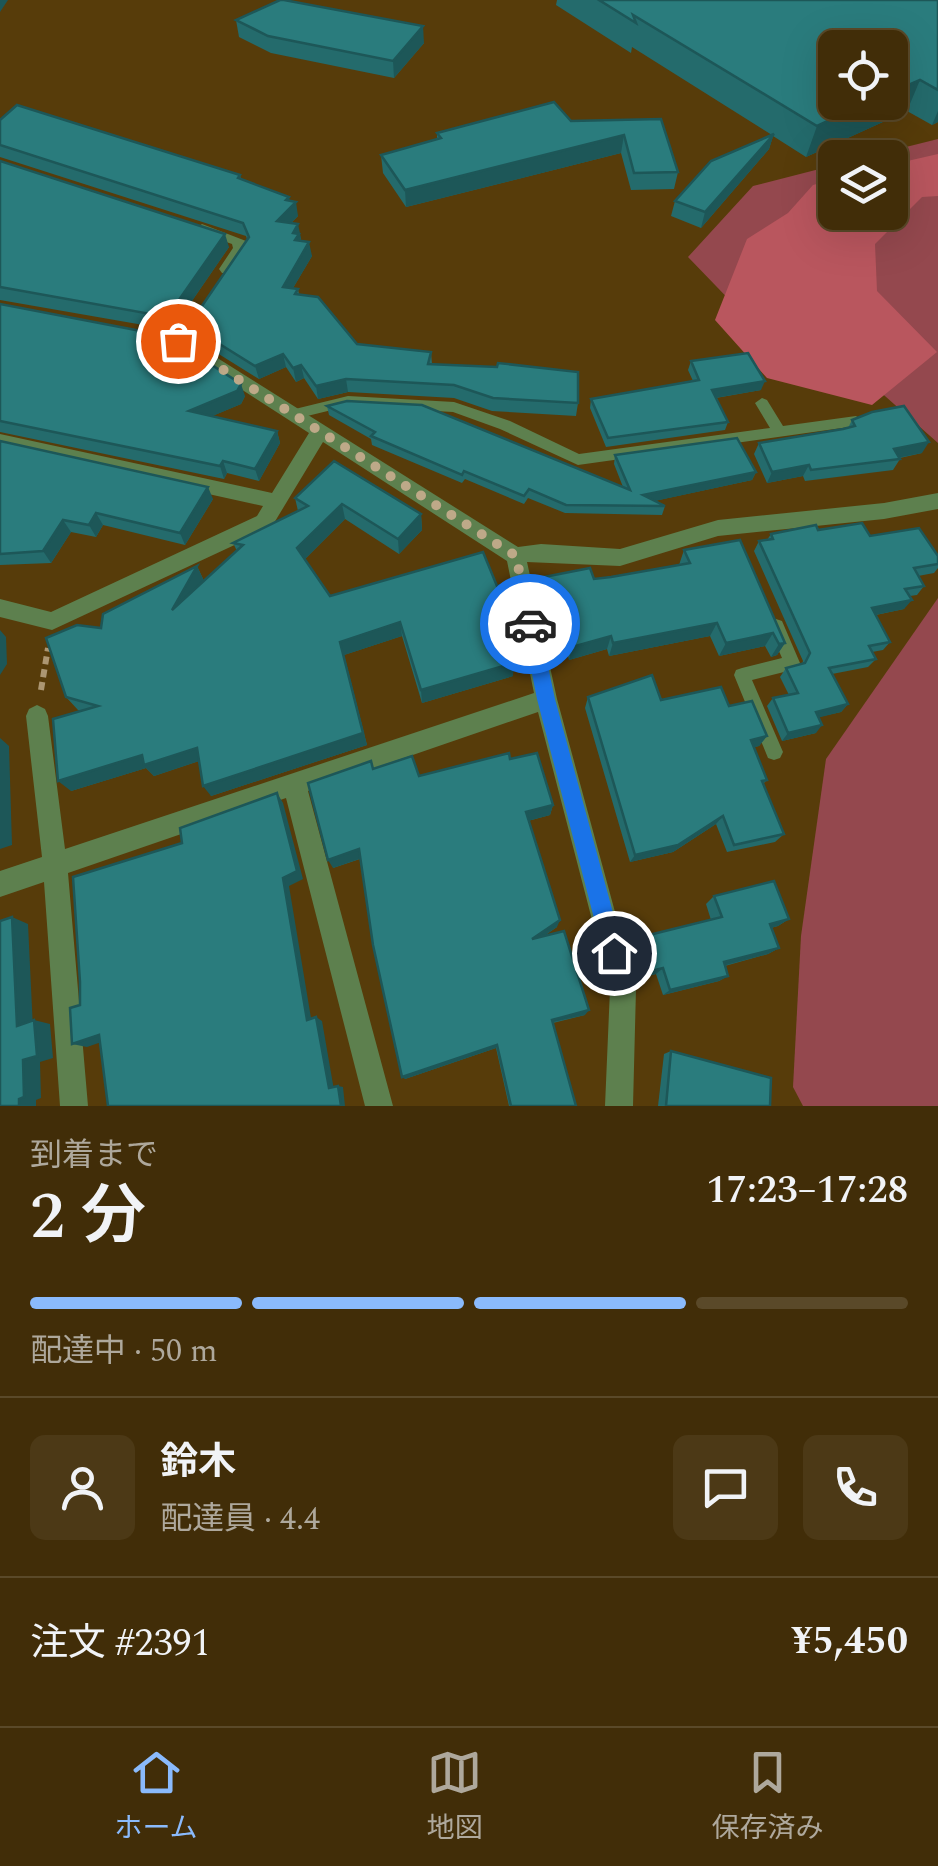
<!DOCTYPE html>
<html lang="ja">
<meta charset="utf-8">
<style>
body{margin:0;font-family:Spectral,"Noto Sans JP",serif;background:#4c3916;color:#f1f3f6;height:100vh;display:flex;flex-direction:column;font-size:38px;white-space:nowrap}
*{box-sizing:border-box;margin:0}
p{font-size:32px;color:#aea89c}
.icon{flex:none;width:55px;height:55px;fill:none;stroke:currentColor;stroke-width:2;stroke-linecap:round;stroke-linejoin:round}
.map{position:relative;height:1106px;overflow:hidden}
.details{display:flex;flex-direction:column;background:#412d08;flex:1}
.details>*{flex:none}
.buttons{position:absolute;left:818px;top:30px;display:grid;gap:20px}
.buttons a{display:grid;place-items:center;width:90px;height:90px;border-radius:15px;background:#412d08;box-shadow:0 10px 40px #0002,0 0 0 2px #5a4929;font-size:50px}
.pin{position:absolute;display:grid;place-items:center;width:85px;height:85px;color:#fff;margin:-42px;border:5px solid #fff;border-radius:50%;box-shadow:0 2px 10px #0007}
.courier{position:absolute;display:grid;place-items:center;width:100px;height:100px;margin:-50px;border:8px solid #1a73e8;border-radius:50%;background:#fff;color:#222;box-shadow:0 2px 12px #0007}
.overview em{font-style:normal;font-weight:600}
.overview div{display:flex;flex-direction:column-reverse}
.overview{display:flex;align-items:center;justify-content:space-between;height:170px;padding:0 30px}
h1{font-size:65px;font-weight:600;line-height:75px}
.bar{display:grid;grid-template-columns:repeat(4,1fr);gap:15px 10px;align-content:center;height:120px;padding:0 30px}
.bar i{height:12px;border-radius:8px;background:#5a4929}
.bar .selected{background:#8abafc}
.bar p{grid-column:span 4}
.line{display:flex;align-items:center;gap:25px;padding:0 30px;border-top:2px solid #5a4929}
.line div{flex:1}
.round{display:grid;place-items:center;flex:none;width:105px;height:105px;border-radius:15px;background:#4c3916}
.menu{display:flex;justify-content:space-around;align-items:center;height:140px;border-top:2px solid #5a4929;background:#412d08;font-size:28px;color:#aea89c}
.menu a{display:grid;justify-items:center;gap:5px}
.menu .selected{color:#8abafc}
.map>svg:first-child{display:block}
</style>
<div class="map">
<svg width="938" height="1106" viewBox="0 0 938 1106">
<rect width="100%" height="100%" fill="#573c0a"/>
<!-- green -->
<g fill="#94484e">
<polygon points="938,139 938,443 859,373 773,345 688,257 753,186 835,165 835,212 890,212 890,158 866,157"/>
<polygon points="938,598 938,1106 803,1106 793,1087 801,936 826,759"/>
</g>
<!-- forest -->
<polygon fill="#b9565e" points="938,154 938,196 922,197 875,244 877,291 937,352 872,405 767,378 715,320 747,239 788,213 813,185 835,179 835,212 890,212 890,165"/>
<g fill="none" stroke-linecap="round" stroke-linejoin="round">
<!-- path -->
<polyline stroke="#ac9672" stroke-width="6" stroke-dasharray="8 5" stroke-linecap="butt" points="41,690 48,648"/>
<!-- lane -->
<g fill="#5d804e" fill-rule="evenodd">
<polygon points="348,396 454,402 510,421 579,454 770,428 755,403 762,398 767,400 783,426 856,416 863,421 856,426 578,465 500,429 453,412 348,406 295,419 288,414 295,409"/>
<polygon points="776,619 782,621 800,663 798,668 792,670 752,680 783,752 780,758 774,760 768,758 734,675 736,670 742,668 782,658 768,626 770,621"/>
</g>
<!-- street -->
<g fill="#5d804e" fill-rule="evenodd">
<polygon points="202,224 246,241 249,248 232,273 222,273 219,269 233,248 232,244 197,232 195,229"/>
<polygon points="149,330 184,337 518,547 541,544 620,549 718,520 884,503 938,493 938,509 884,519 718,536 620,566 527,562 557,699 636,989 633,1106 605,1106 610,989 538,712 308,791 393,1106 365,1106 286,798 68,873 88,1106 60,1106 44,882 0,897 0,871 42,857 26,716 29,709 37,705 45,709 48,716 65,849 534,693 507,561 323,442 271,528 52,630 0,617 0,599 51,612 257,516 263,506 0,448 0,434 272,493 309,433 174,346 143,340 143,332"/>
</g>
</g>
<!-- wall -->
<g fill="#246b6c">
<polygon points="557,0 938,0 938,122 932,125 907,111 806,157 773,136 769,149 701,228 671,216 675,201 772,135 632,47 631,53 556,5"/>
<polygon points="236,20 424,43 394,78 271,53 239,37"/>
<polygon points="661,119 678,172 674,189 631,190 621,153 406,207 383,173 381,155 437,140 437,133 571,121"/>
<polygon points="0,120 240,175 241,179 290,201 298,216 291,223 301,238 300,241 312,256 293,288 298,289 299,294 357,344 431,352 432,364 578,403 576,416 492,411 454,398 348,392 318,399 304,378 296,382 286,367 259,379 193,338 189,325 247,239 246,236 0,157"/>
<polygon points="0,161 229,247 172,330 0,300"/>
<polygon points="0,304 245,396 241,404 212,416 277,431 280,443 259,481 227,473 224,479 0,432"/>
<polygon points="691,361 761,390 716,398 728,422 725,430 606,447 590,408 591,399 693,381 688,370"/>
<polygon points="327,406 623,487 614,464 615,455 756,472 752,480 654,501 665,506 662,515 565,513 528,498 524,504 465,479 462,483 372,445 371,439 329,415"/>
<polygon points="852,420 922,453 900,458 900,459 893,470 805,481 803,476 767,483 754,454 759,443 848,428"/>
<polygon points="0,441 213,499 185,545 103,525 96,537 71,532 51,563 0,565"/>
<polygon points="295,498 421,514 422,530 399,554 345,519 305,559 330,596 497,586 522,633 521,646 509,649 513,676 422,703 402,636 344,655 367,745 211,796 199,761 154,776 146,768 71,791 81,711 78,710 66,697 101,628 197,566 204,581 237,551 233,543 298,511"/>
<polygon points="818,530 870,536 938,556 938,568 934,573 918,576 924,586 917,595 910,596 904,609 876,615 890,642 883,650 872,652 876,659 868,667 832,674 848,704 841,712 818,717 816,733 782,741 767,706 773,698 789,695 780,677 786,668 802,664 803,661 754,551 759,541 767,540 771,534"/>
<polygon points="684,550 785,643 777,655 771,657 765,646 719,656 710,636 609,656 607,649 569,660 563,638 548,641 537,592 539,578 594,579 679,565"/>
<polygon points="588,697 661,700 729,706 767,736 759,746 754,747 767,780 763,784 784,834 775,842 727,852 716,824 673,852 630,862 585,708"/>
<polygon points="510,759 553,805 550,815 528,821 557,927 544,936 585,1015 553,1023 576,1106 509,1106 496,1048 405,1079 360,859 333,868 373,769 419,776"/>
<polygon points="714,896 789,919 778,926 771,928 779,948 768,954 725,966 728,976 719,981 663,995 656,974 641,978 631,944 637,938 711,920 706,904"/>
<polygon points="671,1051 770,1106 658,1106 664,1054"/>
</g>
<!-- shaded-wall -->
<g fill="#1d5758">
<polygon points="0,0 8,0 0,12"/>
<polygon points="423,26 424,43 394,78 393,61"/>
<polygon points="920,80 907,111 806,157 817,126 869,102 890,102 890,93"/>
<polygon points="938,111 938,122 932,125"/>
<polygon points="774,134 769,149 701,228 705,212"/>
<polygon points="624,135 621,153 406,207 405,190"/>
<polygon points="289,197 291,207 296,202 298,216 280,234 277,221 286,200"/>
<polygon points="298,224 301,238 300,240 301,248 293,233"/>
<polygon points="225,234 229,247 172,330 167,317"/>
<polygon points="309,242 312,256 286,300 283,287"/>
<polygon points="283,354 286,367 259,379 255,366"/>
<polygon points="301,365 304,378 296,382 293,368"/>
<polygon points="346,379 348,392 318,399 316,386"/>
<polygon points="765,381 761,390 709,399 712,390"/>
<polygon points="241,384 245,396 241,404 194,424 189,411"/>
<polygon points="277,431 280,443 259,481 255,469"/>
<polygon points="929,442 922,453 887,460 894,449"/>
<polygon points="223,461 227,473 224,479 220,466"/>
<polygon points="809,465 803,476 767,483 772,472"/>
<polygon points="756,472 752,480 641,504 643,495"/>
<polygon points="208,487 213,499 185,545 180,533"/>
<polygon points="342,504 345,519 301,563 297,548"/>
<polygon points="96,513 103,525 96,537 89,525"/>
<polygon points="421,514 422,530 399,554 398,539"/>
<polygon points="63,520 71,532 51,563 43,551"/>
<polygon points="197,566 204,581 172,610"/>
<polygon points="912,600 904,609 865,617 872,608"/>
<polygon points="400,622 402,636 344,655 367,745 211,796 203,786 340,642"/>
<polygon points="717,623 710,636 609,656 613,643"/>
<polygon points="565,625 563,638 548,641 550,628"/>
<polygon points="0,630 6,637 7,664 0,675"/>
<polygon points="522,633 521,646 503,650 504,636"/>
<polygon points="773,633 765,646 719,656 726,643"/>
<polygon points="611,636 607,649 569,660 572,647"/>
<polygon points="785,643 777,655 771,657 779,644"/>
<polygon points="514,663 513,676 422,703 421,690"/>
<polygon points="848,704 841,712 809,720 816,712"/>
<polygon points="822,725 816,733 782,741 788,733"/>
<polygon points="767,736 759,746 744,750 751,740"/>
<polygon points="0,738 9,746 12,845 0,849"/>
<polygon points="197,748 205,759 154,776 146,768 71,791 58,781 142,755"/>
<polygon points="277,793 283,803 303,879 289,886 312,1024 307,1020 283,878"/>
<polygon points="553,805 550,815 524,822 526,812"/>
<polygon points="723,816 716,824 673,852 630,862 635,855"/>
<polygon points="359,849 362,858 333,868 328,860"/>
<polygon points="12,917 28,924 33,1029 17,1026"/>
<polygon points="789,919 778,926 759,931 770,924"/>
<polygon points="560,920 557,927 530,945 532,939"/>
<polygon points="779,948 768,954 715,968 724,962"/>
<polygon points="663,968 656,974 641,978 647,972"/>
<polygon points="728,976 719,981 663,995 670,990"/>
<polygon points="589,1010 585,1015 549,1023 552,1020"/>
<polygon points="316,1017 322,1021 334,1090 329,1088"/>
<polygon points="34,1020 50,1024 53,1058 40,1062 41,1098 36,1100 36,1106 19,1106 23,1060"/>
<polygon points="99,1035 113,1038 87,1047 72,1044"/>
<polygon points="497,1045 496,1048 405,1079 402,1077"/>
<polygon points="338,1086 343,1087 345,1106 341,1106"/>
</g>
<!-- building -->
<g fill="#2a7c7d" stroke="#1d5758" stroke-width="2.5">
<polygon points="280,0 284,0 423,26 393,61 268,36 236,20"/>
<polygon points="599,0 938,0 938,90 920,80 890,93 890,48 835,48 835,102 869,102 817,126 633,15 636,23"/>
<polygon points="554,102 571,121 661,119 678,172 634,173 624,135 405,190 381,155 441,138 437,133"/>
<polygon points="17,105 240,175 238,178 289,197 286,200 296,202 277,221 298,224 293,233 299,234 295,240 309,242 283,287 298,289 295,294 318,297 357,344 431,352 428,364 497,367 498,363 578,372 578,403 493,398 454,385 346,379 316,386 301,365 293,368 283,354 255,366 189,325 249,237 243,223 0,145 0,120"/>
<polygon points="774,134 705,212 675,201 711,161"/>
<polygon points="0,161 225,234 167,317 0,287"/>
<polygon points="0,304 167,336 241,384 237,391 189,411 277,431 255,469 223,461 220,466 0,421"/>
<polygon points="748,353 765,381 712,390 728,422 608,438 591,399 699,380 691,361"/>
<polygon points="347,401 422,405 630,490 615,455 737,438 756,472 643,495 665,506 566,505 529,489 524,496 464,471 462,475 371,436 375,432 327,406"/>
<polygon points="904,406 929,442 894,449 900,459 811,470 809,465 772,472 759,443 843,429 855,426 852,420 872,412"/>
<polygon points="0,441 208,487 180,533 96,513 89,525 63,520 43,551 0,554"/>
<polygon points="334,461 421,514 398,539 342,504 297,548 330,596 483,552 497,586 512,583 522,633 504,636 514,663 421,690 400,622 340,642 363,733 203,786 197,748 144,765 142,755 58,781 53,719 98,706 66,697 46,638 77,625 101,628 103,614 197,566 172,610 243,545 233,543 308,506 295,498"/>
<polygon points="862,523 870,536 919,528 938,556 938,564 914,568 924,586 905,589 912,600 872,608 890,642 869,646 876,659 829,668 848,704 816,712 822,725 788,733 773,698 798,693 786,668 805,663 810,653 759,541 773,539 771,534 816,525 818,530"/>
<polygon points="740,540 785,643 779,644 773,633 726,643 717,623 613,643 611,636 572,647 565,625 550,628 539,578 590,568 594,579 611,577 690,563 684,550"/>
<polygon points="652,675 661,700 721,687 729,706 752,701 767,736 751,740 767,780 762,781 784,834 734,845 723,816 678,845 635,855 588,697"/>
<polygon points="509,753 510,759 537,753 553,805 526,812 560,920 532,939 564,931 589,1010 552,1020 576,1106 511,1106 497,1045 402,1077 373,945 359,849 328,860 308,783 371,761 373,769 412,756 419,776"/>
<polygon points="277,793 297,871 283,878 307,1020 316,1017 329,1088 338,1086 341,1106 108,1106 99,1035 72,1044 70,1008 80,1005 80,982 73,877 182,843 180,828"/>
<polygon points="774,881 789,919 770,924 779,948 724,962 728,976 670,990 663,968 647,972 637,938 722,917 714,896"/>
<polygon points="12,917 17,1026 34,1020 37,1056 23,1060 24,1097 19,1099 19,1106 0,1106 0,921"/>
<polygon points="671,1051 771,1078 770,1106 666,1106"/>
</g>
<!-- route -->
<polygon fill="#1a73e8" points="530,616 539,624 555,699 624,953 621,961 614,964 606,961 603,953 537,699 522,624"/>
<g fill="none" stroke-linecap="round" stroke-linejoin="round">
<!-- done -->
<polyline stroke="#bea988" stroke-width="10" stroke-dasharray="0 18" points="178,341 516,556 530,624"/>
</g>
</svg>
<div class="buttons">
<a><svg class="icon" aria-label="locate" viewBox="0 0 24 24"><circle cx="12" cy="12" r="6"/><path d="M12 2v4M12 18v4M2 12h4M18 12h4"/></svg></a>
<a><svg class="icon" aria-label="layers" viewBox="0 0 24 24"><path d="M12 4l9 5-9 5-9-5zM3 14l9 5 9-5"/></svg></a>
</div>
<div class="pin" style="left:178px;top:341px;background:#ea580c"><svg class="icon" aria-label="bag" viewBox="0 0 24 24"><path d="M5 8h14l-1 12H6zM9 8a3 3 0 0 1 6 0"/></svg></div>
<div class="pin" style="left:614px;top:953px;background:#1f2937"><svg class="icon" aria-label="home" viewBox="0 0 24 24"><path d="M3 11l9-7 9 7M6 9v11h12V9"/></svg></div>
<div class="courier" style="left:530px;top:624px"><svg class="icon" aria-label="car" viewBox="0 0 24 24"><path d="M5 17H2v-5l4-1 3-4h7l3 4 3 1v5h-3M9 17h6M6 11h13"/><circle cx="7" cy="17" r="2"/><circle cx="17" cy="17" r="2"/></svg></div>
</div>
<section class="details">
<div class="overview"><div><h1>2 分</h1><p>到着まで</p></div><em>17:23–17:28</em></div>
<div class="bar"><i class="selected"></i><i class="selected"></i><i class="selected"></i><i></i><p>配達中 · 50 m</p></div>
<div class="line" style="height:180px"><a class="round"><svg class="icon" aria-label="person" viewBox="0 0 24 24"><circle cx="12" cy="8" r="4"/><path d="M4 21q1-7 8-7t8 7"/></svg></a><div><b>鈴木</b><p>配達員 · 4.4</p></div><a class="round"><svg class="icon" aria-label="chat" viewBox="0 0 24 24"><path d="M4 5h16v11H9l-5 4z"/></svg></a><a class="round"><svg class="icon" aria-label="phone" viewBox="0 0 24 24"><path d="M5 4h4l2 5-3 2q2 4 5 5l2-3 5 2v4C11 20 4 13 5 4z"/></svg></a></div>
<div class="line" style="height:130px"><div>注文 #2391</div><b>¥5,450</b></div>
</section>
<nav class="menu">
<a class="selected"><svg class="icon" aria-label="home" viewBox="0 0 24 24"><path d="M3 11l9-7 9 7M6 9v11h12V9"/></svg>ホーム</a>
<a><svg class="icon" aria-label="map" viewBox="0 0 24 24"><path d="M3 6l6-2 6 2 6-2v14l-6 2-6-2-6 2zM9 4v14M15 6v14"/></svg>地図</a>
<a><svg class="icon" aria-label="saved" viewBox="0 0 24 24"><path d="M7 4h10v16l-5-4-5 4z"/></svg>保存済み</a>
</nav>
